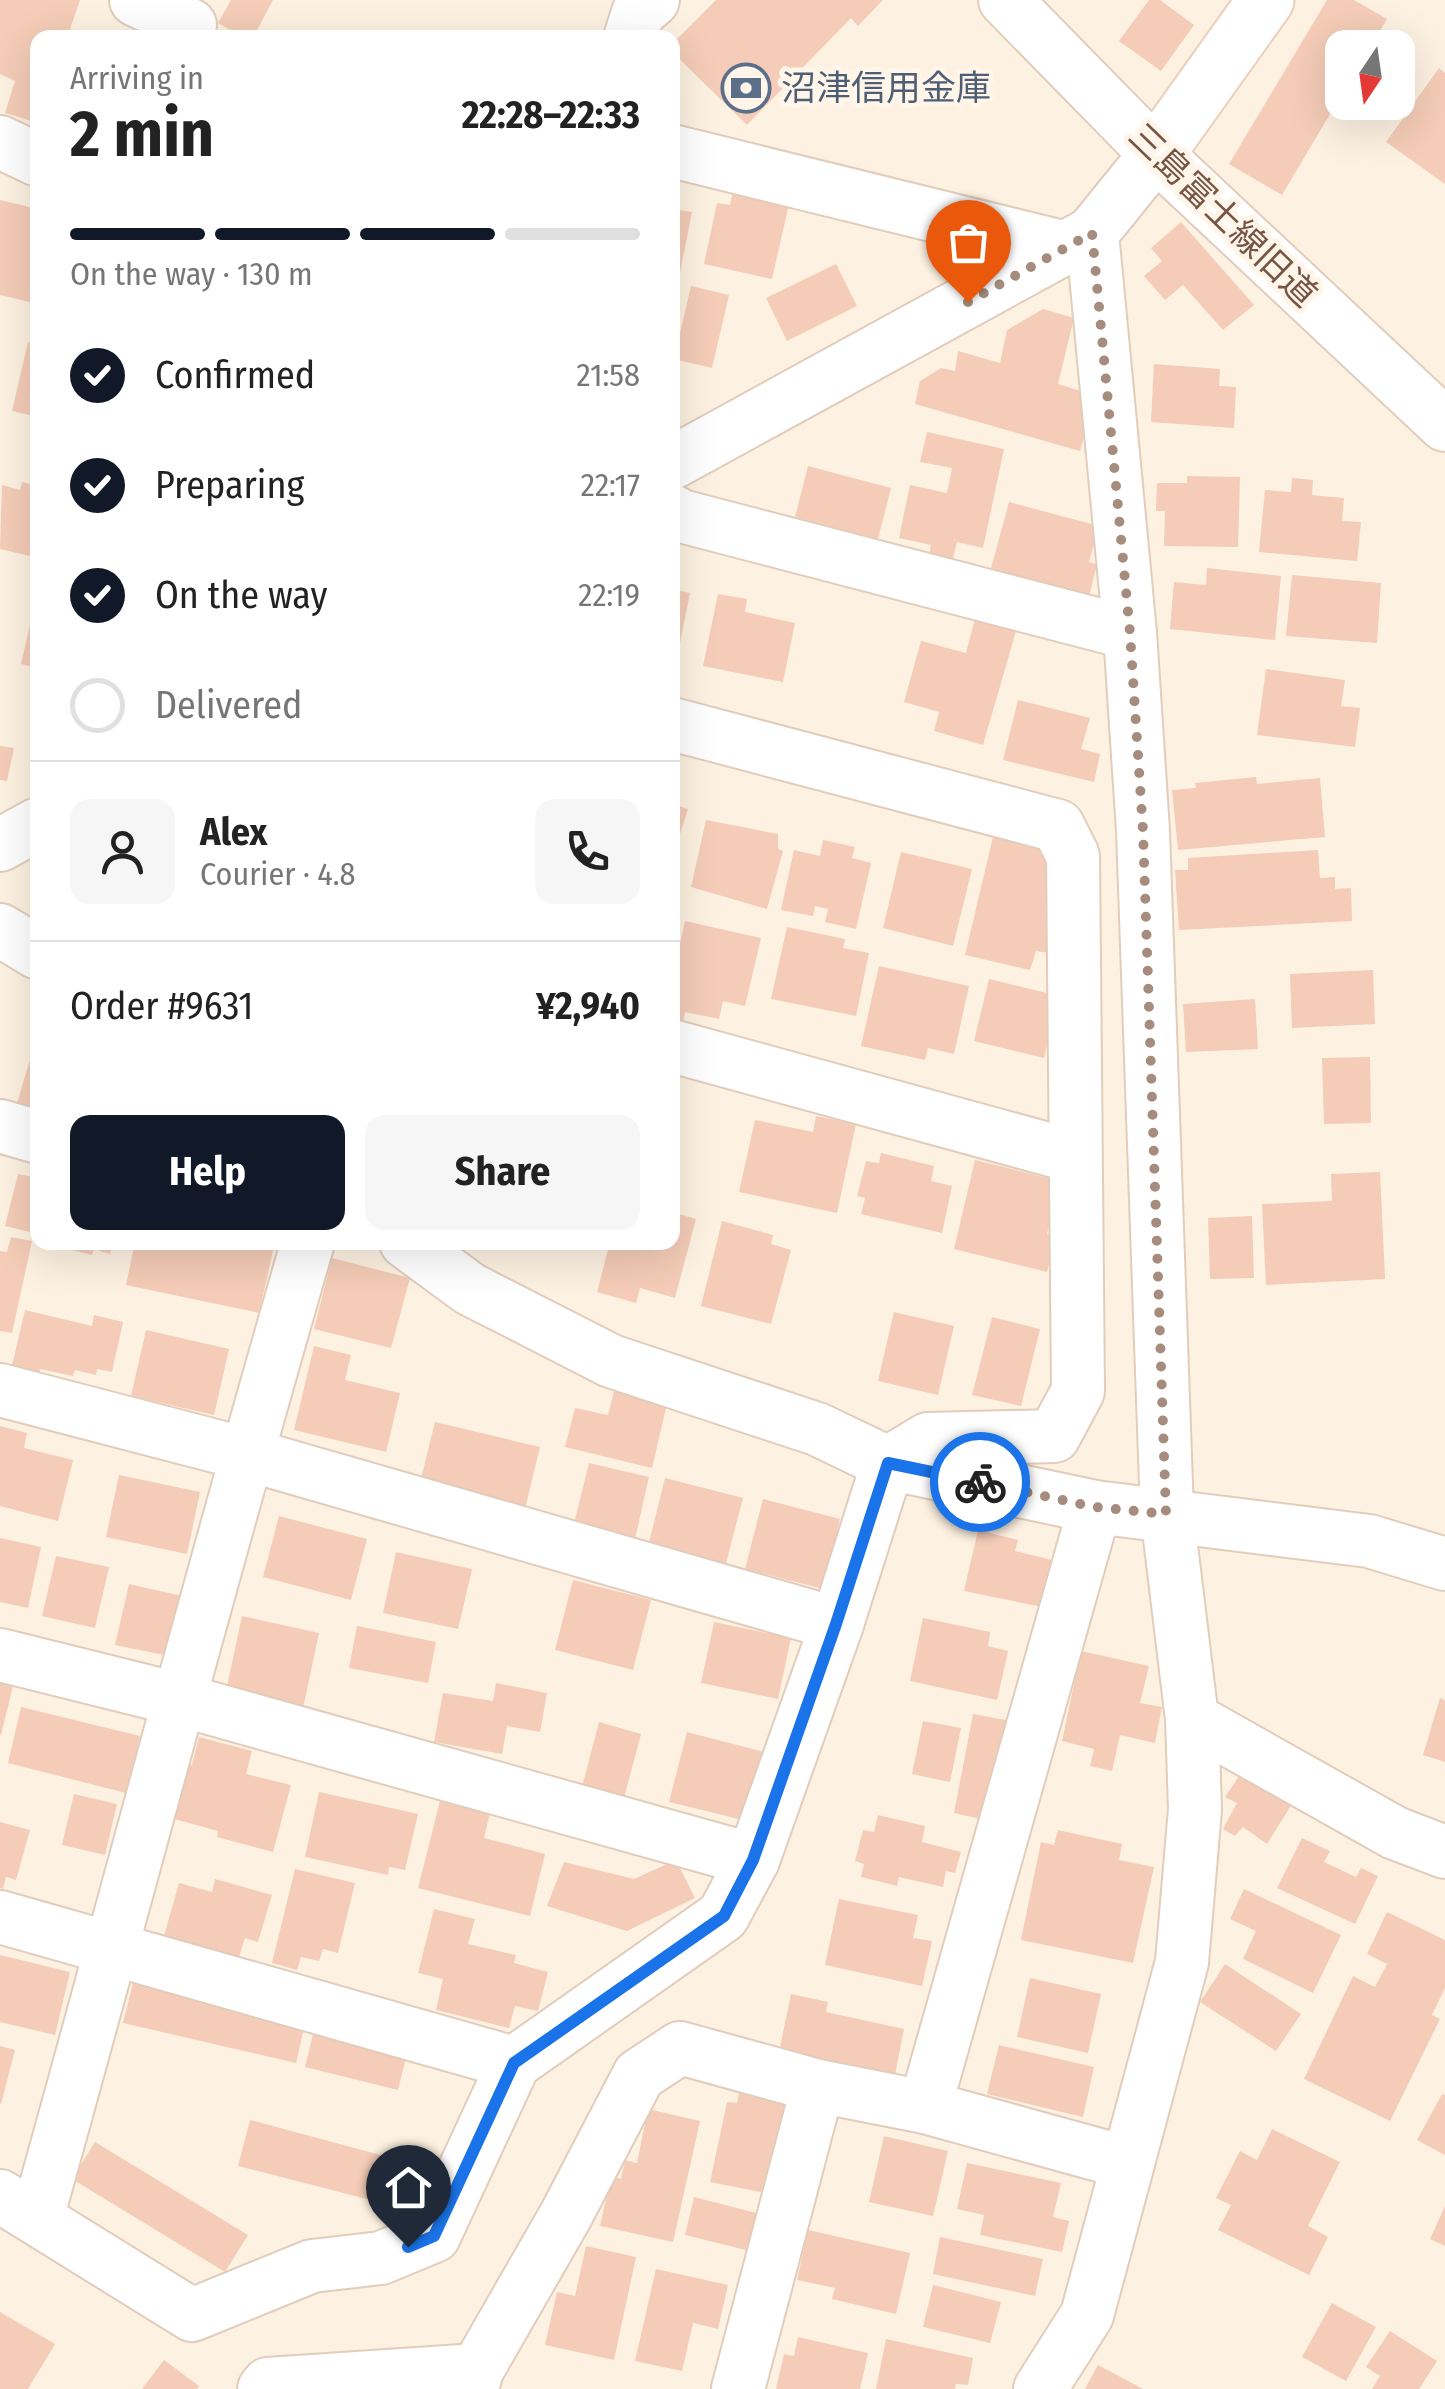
<!DOCTYPE html>
<meta charset="utf-8">
<style>
body{margin:0;font-family:"Fira Sans Condensed","Noto Sans JP",sans-serif;background:#f6f6f6;color:#222;height:100vh;display:flex;flex-direction:column;font-size:38px;white-space:nowrap}
*{box-sizing:border-box;margin:0}
p{font-size:32px;color:#767676}
.icon{flex:none;width:55px;height:55px;fill:none;stroke:currentColor;stroke-width:2;stroke-linecap:round;stroke-linejoin:round}
.map{position:relative;flex:1;overflow:hidden}
.sheet{position:absolute;left:30px;top:30px;width:650px;height:1220px;display:flex;flex-direction:column;background:#fff;border-radius:20px;box-shadow:0 10px 40px #0002}
.sheet>*{flex:none}
.needle{width:65px;rotate:193deg}
.tools{position:absolute;left:1325px;top:30px;display:grid;gap:20px}
.tools a{display:grid;place-items:center;width:90px;height:90px;border-radius:20px;background:#fff;box-shadow:0 10px 40px #0002;font-size:50px}
.pin{position:absolute;display:grid;place-items:center;width:85px;height:85px;color:#fff;margin:-102px -42px;border-radius:50% 50% 50% 0;rotate:-45deg;box-shadow:0 0 10px #0007}
.pin .icon{rotate:45deg}
.courier{position:absolute;display:grid;place-items:center;width:100px;height:100px;margin:-50px;border:8px solid #1a73e8;border-radius:50%;background:#fff;color:#222;box-shadow:0 2px 12px #0007}
.head em{font-style:normal;font-weight:700}
.head div{display:flex;flex-direction:column-reverse}
.head{display:flex;align-items:center;justify-content:space-between;height:170px;padding:0 40px}
h1{font-size:65px;font-weight:700;line-height:75px}
.bar{display:grid;grid-template-columns:repeat(4,1fr);gap:15px 10px;align-content:center;height:120px;padding:0 40px}
.bar i{height:12px;border-radius:8px;background:#e0e0e0}
.bar .selected{background:#111827}
.bar p{grid-column:span 4}
.line{display:flex;align-items:center;gap:25px;padding:0 40px;border-top:2px solid #e0e0e0}
.line div{flex:1}
.round{display:grid;place-items:center;flex:none;width:105px;height:105px;border-radius:20px;background:#f6f6f6}
ol{padding:0 40px;list-style:none}
li{display:flex;align-items:center;gap:30px;height:110px}
li p{margin-inline-start:auto}
li .icon{padding:10px;border-radius:50%;background:#111827;color:#fff;stroke-width:4}
li:last-child{color:#767676}
li i{width:55px;height:55px;border:5px solid #e0e0e0;border-radius:50%}
.action{display:flex;gap:20px;margin-top:auto;padding:20px 40px}
.action a{flex:1;height:115px;border-radius:20px;background:#111827;color:#fff;font-size:40px;font-weight:700;line-height:115px;text-align:center}
.action a+a{background:#f6f6f6;color:#222}
.map>svg:first-child{display:block}
</style>
<div class="map">
<svg width="1445" height="2389" viewBox="0 0 1445 2389">
<rect width="100%" height="100%" fill="#fdf1e1"/>
<!-- building -->
<g fill="#f4ccb7">
<polygon points="0,0 80,0 67,38 38,38 38,123 5,113 15,81 0,74"/>
<polygon points="231,0 273,0 253,38 245,38 218,23"/>
<polygon points="716,0 883,0 858,26 851,18 747,125 672,52 672,44"/>
<polygon points="1149,0 1160,0 1194,25 1161,71 1119,41"/>
<polygon points="1327,0 1354,0 1387,19 1370,48 1342,48 1342,94 1282,195 1229,164"/>
<polygon points="1439,68 1445,73 1445,184 1386,142"/>
<polygon points="733,191 789,204 772,279 704,264 717,203 730,205"/>
<polygon points="0,200 38,209 38,304 0,295"/>
<polygon points="672,209 692,212 678,283 672,282"/>
<polygon points="1181,222 1254,305 1223,330 1183,285 1165,300 1144,276 1162,261 1151,248"/>
<polygon points="836,264 857,306 787,341 766,298"/>
<polygon points="691,286 729,295 712,368 674,359"/>
<polygon points="672,291 679,292 674,315 672,315"/>
<polygon points="1043,309 1074,318 1058,384 1081,391 1085,433 1080,451 915,404 920,381 941,368 955,371 958,351 1000,363 1007,330"/>
<polygon points="28,342 38,344 38,417 12,411"/>
<polygon points="1154,364 1220,369 1219,386 1236,387 1234,428 1151,422"/>
<polygon points="927,432 1004,449 983,548 957,542 953,559 929,554 931,545 899,538 910,485 947,493 952,468 920,462"/>
<polygon points="808,466 891,488 878,539 795,517"/>
<polygon points="1187,476 1240,477 1238,547 1164,546 1165,511 1156,511 1157,483 1187,483"/>
<polygon points="1292,478 1313,480 1312,495 1344,498 1342,521 1361,522 1357,561 1259,552 1265,490 1291,492"/>
<polygon points="22,482 38,486 38,558 0,549 2,485 20,490"/>
<polygon points="1009,502 1099,526 1089,562 1097,564 1089,597 990,572"/>
<polygon points="1207,568 1281,576 1275,640 1170,629 1174,582 1206,585"/>
<polygon points="1292,575 1381,583 1377,643 1286,636"/>
<polygon points="672,589 690,593 678,653 672,652"/>
<polygon points="718,594 747,599 745,612 795,623 783,682 703,666"/>
<polygon points="36,598 38,599 38,668 21,664"/>
<polygon points="975,619 1016,631 983,745 934,731 939,712 904,702 921,641 966,653"/>
<polygon points="1266,669 1345,680 1341,706 1360,708 1355,747 1257,735"/>
<polygon points="1018,700 1090,718 1081,749 1100,754 1094,782 1003,760"/>
<polygon points="0,746 14,748 7,781 0,780"/>
<polygon points="1256,777 1257,784 1320,778 1325,837 1178,850 1172,790 1196,788 1195,783"/>
<polygon points="672,804 688,809 673,856 672,856"/>
<polygon points="706,820 778,834 778,849 783,851 767,909 691,887"/>
<polygon points="996,824 1058,848 1055,954 1036,951 1030,970 965,955"/>
<polygon points="823,840 855,847 852,858 871,863 856,929 825,922 828,909 815,906 813,916 781,910 794,850 820,856"/>
<polygon points="1318,850 1320,878 1335,877 1335,889 1351,888 1352,921 1179,930 1175,870 1188,870 1188,858"/>
<polygon points="901,852 972,869 953,946 883,928"/>
<polygon points="685,921 761,938 745,1006 723,1001 719,1019 685,1012 682,1027 672,1025 672,979"/>
<polygon points="787,927 845,939 843,948 869,953 856,1016 771,999"/>
<polygon points="879,966 969,986 954,1054 928,1048 925,1060 861,1046"/>
<polygon points="1373,970 1375,1024 1292,1028 1290,974"/>
<polygon points="989,979 1059,996 1044,1058 974,1041"/>
<polygon points="1255,999 1258,1049 1186,1052 1183,1004"/>
<polygon points="38,1033 38,1109 17,1103"/>
<polygon points="1370,1057 1371,1123 1324,1124 1322,1058"/>
<polygon points="816,1116 856,1124 837,1213 739,1192 755,1120 813,1132"/>
<polygon points="881,1153 934,1166 931,1181 952,1186 942,1233 861,1214 865,1198 857,1196 866,1161 879,1163"/>
<polygon points="975,1160 1060,1181 1047,1234 1056,1236 1047,1272 954,1249"/>
<polygon points="1380,1172 1385,1279 1266,1285 1262,1204 1332,1201 1331,1174"/>
<polygon points="18,1174 38,1178 38,1234 5,1226"/>
<polygon points="672,1212 696,1219 675,1298 640,1288 636,1303 597,1292 610,1242 672,1242"/>
<polygon points="1252,1216 1254,1278 1210,1279 1208,1218"/>
<polygon points="722,1221 773,1235 771,1244 791,1250 771,1324 701,1306"/>
<polygon points="11,1237 32,1241 12,1333 0,1331 0,1251 7,1252"/>
<polygon points="66,1242 113,1242 110,1254 94,1249 92,1255 64,1248"/>
<polygon points="135,1242 275,1242 259,1313 126,1285"/>
<polygon points="332,1258 410,1278 391,1348 314,1329"/>
<polygon points="25,1310 92,1326 94,1315 123,1322 112,1372 97,1369 96,1375 75,1370 73,1376 40,1369 38,1377 11,1370"/>
<polygon points="894,1312 954,1326 938,1395 878,1381"/>
<polygon points="992,1317 1040,1329 1021,1406 972,1395"/>
<polygon points="146,1330 229,1349 214,1415 131,1396"/>
<polygon points="314,1346 351,1355 345,1380 400,1393 386,1452 294,1430"/>
<polygon points="614,1391 667,1404 652,1468 565,1447 575,1408 608,1415"/>
<polygon points="435,1422 540,1447 524,1513 419,1487"/>
<polygon points="0,1426 27,1433 24,1448 73,1460 58,1521 0,1506"/>
<polygon points="589,1463 649,1477 634,1543 573,1528"/>
<polygon points="119,1475 200,1492 187,1554 106,1537"/>
<polygon points="665,1478 743,1498 725,1567 648,1547"/>
<polygon points="763,1499 840,1519 823,1589 745,1569"/>
<polygon points="279,1516 367,1539 351,1600 263,1577"/>
<polygon points="978,1530 1018,1540 1015,1551 1052,1560 1042,1607 964,1591"/>
<polygon points="0,1538 41,1547 28,1608 0,1602"/>
<polygon points="396,1552 472,1569 458,1629 383,1613"/>
<polygon points="56,1556 109,1567 95,1628 42,1616"/>
<polygon points="573,1580 651,1600 633,1670 555,1650"/>
<polygon points="129,1584 182,1596 169,1656 115,1645"/>
<polygon points="242,1616 319,1633 303,1708 226,1691"/>
<polygon points="923,1618 990,1632 988,1646 1008,1651 997,1700 910,1681"/>
<polygon points="714,1622 791,1638 778,1699 701,1683"/>
<polygon points="357,1626 436,1642 428,1683 349,1668"/>
<polygon points="1081,1651 1149,1666 1140,1703 1162,1707 1155,1743 1120,1735 1112,1771 1090,1766 1094,1749 1062,1741"/>
<polygon points="0,1682 13,1686 1,1735 0,1735"/>
<polygon points="496,1683 547,1693 540,1732 507,1726 502,1754 434,1742 443,1693 493,1701"/>
<polygon points="1440,1698 1445,1700 1445,1762 1423,1755"/>
<polygon points="21,1707 140,1736 126,1793 8,1763"/>
<polygon points="973,1714 1006,1720 985,1820 954,1813"/>
<polygon points="923,1721 961,1728 950,1782 912,1774"/>
<polygon points="599,1722 641,1734 624,1798 582,1787"/>
<polygon points="687,1732 764,1752 747,1821 669,1802"/>
<polygon points="199,1737 252,1751 246,1774 291,1785 273,1852 217,1837 218,1831 167,1817 181,1761 192,1765"/>
<polygon points="1244,1769 1292,1804 1267,1844 1243,1827 1235,1836 1223,1829 1237,1803 1225,1797"/>
<polygon points="319,1792 418,1814 405,1870 389,1867 388,1875 305,1857"/>
<polygon points="74,1794 117,1804 105,1855 62,1845"/>
<polygon points="440,1801 490,1813 484,1838 545,1854 530,1916 418,1888"/>
<polygon points="878,1815 925,1826 922,1842 961,1852 955,1873 946,1871 943,1887 899,1877 897,1886 861,1877 864,1864 855,1861 863,1830 874,1832"/>
<polygon points="0,1822 30,1830 16,1880 6,1877 3,1889 0,1888"/>
<polygon points="1058,1830 1122,1844 1119,1860 1154,1867 1133,1963 1021,1940 1041,1842 1054,1845"/>
<polygon points="1302,1838 1330,1851 1324,1862 1356,1877 1361,1868 1378,1876 1355,1924 1277,1888"/>
<polygon points="676,1860 695,1898 627,1931 547,1906 564,1862 634,1879"/>
<polygon points="295,1869 355,1883 338,1953 323,1949 319,1961 301,1957 297,1970 272,1963"/>
<polygon points="215,1879 272,1895 258,1942 245,1938 239,1957 164,1936 179,1883 212,1892"/>
<polygon points="1244,1889 1341,1935 1313,1993 1243,1959 1256,1931 1230,1919"/>
<polygon points="839,1899 918,1915 913,1938 932,1941 922,1986 825,1965"/>
<polygon points="434,1909 475,1919 468,1944 516,1955 514,1963 548,1972 538,2011 515,2006 509,2028 436,2010 443,1979 418,1973"/>
<polygon points="1387,1912 1445,1940 1445,1988 1432,2015 1440,2019 1390,2121 1304,2079 1353,1976 1375,1987 1387,1964 1367,1954"/>
<polygon points="0,1955 70,1972 55,2035 0,2022"/>
<polygon points="1225,1964 1301,2014 1276,2051 1200,2002"/>
<polygon points="1030,1978 1101,1994 1088,2053 1017,2037"/>
<polygon points="134,1979 306,2019 296,2063 123,2023"/>
<polygon points="791,1994 828,2002 826,2012 904,2029 895,2075 778,2057"/>
<polygon points="316,2022 409,2045 398,2090 305,2067"/>
<polygon points="999,2045 1094,2067 1083,2117 987,2094"/>
<polygon points="0,2046 15,2050 1,2104 0,2103"/>
<polygon points="741,2084 789,2094 770,2194 710,2182 727,2102 737,2103"/>
<polygon points="1442,2094 1445,2095 1445,2155 1417,2140"/>
<polygon points="648,2109 700,2121 673,2242 600,2226 611,2176 621,2179 625,2160 637,2163"/>
<polygon points="250,2120 433,2169 421,2213 238,2166"/>
<polygon points="1272,2129 1340,2162 1308,2226 1328,2237 1309,2275 1218,2230 1231,2205 1216,2198 1240,2151 1257,2160"/>
<polygon points="884,2136 948,2151 933,2216 869,2202"/>
<polygon points="95,2142 248,2235 225,2272 72,2179"/>
<polygon points="967,2163 1061,2183 1053,2217 1069,2221 1062,2252 980,2235 984,2215 957,2209"/>
<polygon points="694,2197 764,2215 754,2252 685,2235"/>
<polygon points="1445,2206 1445,2246 1430,2239"/>
<polygon points="808,2230 910,2253 896,2314 832,2299 835,2288 797,2280"/>
<polygon points="940,2237 1043,2259 1035,2296 933,2274"/>
<polygon points="586,2246 636,2257 614,2360 545,2345 557,2292 575,2296"/>
<polygon points="656,2269 728,2285 718,2329 693,2323 682,2371 635,2361"/>
<polygon points="933,2285 1001,2302 990,2343 923,2327"/>
<polygon points="1332,2303 1376,2327 1346,2381 1302,2357"/>
<polygon points="0,2312 55,2344 28,2389 0,2389"/>
<polygon points="1390,2331 1437,2361 1419,2389 1372,2389 1380,2376 1366,2367"/>
<polygon points="798,2337 868,2353 860,2389 776,2389 784,2354 794,2356"/>
<polygon points="886,2339 973,2358 968,2385 956,2384 955,2389 876,2389"/>
<polygon points="164,2360 199,2386 197,2389 142,2389"/>
<polygon points="1098,2365 1143,2389 1085,2389"/>
</g>
<g fill="none" stroke-linecap="round" stroke-linejoin="round">
<!-- street casing -->
<g stroke="#e2cdbd" stroke-width="56">
<g id="street">
<polyline points="136,0 190,25"/>
<polyline points="1005,0 1156,154 1445,425"/>
<polyline points="630,38 638,13 653,0"/>
<polyline points="0,142 38,160"/>
<polyline points="672,151 1066,248"/>
<polyline points="672,463 1092,233 1156,154"/>
<polyline points="672,511 681,516 1130,633"/>
<polyline points="0,845 38,824"/>
<polyline points="0,930 38,953"/>
<polyline points="672,1046 1073,1156"/>
<polyline points="0,1126 38,1137"/>
<polyline points="406,1242 470,1289 611,1361 817,1429 888,1463 1095,1507 1369,1541 1445,1564"/>
<polyline points="0,1390 246,1454 837,1624"/>
<polyline points="0,1655 181,1700 753,1860"/>
<polyline points="1192,1719 1395,1833 1445,1852"/>
<polyline points="0,1917 514,2063"/>
<polyline points="925,2107 1095,1507"/>
<polyline points="0,2196 192,2315 312,2266 381,2258 434,2236 514,2063 723,1916 753,1860 837,1624 888,1463 928,1439 1054,1436 1078,1391 1073,856 1058,826 672,724"/>
<path d="M37 2218C128 1893 213 1566 308 1242"/>
<polyline points="264,2389 268,2384 477,2370"/>
<polyline points="472,2389 477,2370 566,2215 639,2075 680,2048 818,2086 925,2107 1128,2163"/>
<polyline points="738,2389 818,2086"/>
<polyline points="1040,2389 1087,2315 1128,2163 1182,1962 1195,1809 1192,1719 1167,1513 1143,831 1130,633 1092,233"/>
</g>
</g>
<!-- secondary casing -->
<g stroke="#eacfbc" stroke-width="59">
<polyline id="secondary" points="1156,154 1266,0"/>
</g>
<!-- street -->
<use href="#street" stroke="#fff" stroke-width="52"/>
<!-- secondary -->
<use href="#secondary" stroke="#fff" stroke-width="55"/>
</g>
<g fill="none" stroke-linecap="round" stroke-linejoin="round">
<!-- done -->
<polyline stroke="#a58c7d" stroke-width="10" stroke-dasharray="0 18" points="968,302 1092,233 1130,633 1143,831 1166,1514 1094,1507 980,1482"/>
<!-- route -->
<polyline stroke="#1a73e8" stroke-width="12" points="408,2247 434,2236 514,2063 724,1916 753,1860 836,1624 888,1463 980,1482"/>
</g>
<!-- icons -->
<defs>
<g id="bank-ring" transform="scale(2.5)"><circle r="9.5" fill="#fff5e9" stroke="#5c6f8a" stroke-width="1.5"/><path d="M-6-4H6V4H-6ZM0-2.3a2.3 2.3 0 1 0 0 4.6a2.3 2.3 0 1 0 0-4.6Z" fill="#5c6f8a"/></g>
</defs>
<g fill-rule="evenodd">
<use href="#bank-ring" x="746" y="88"/>
</g>
<g text-anchor="middle" stroke-width="10" stroke-linejoin="round" paint-order="stroke">
<!-- service labels -->
<g font-size="35" fill="#4e5e75" stroke="#fff5e9" text-anchor="start">
<text x="781" y="100">沼津信用金庫</text>
</g>
<!-- street labels -->
<g font-size="35" fill="#765547" stroke="#fff5e9">
<text transform="translate(1223 215) rotate(44)" y="12">三島富士線旧道</text>
</g>
</g>
</svg>
<div class="tools">
<a><svg class="needle" viewBox="-14 -14 28 28"><path d="M0-13l5 13h-10z" fill="#e53935"/><path d="M0 13l5-13h-10z" fill="#767676"/></svg></a>
</div>
<div class="pin" style="left:968px;top:302px;background:#ea580c"><svg class="icon" aria-label="bag" viewBox="0 0 24 24"><path d="M5 8h14l-1 12H6zM9 8a3 3 0 0 1 6 0"/></svg></div>
<div class="pin" style="left:408px;top:2247px;background:#1f2937"><svg class="icon" aria-label="home" viewBox="0 0 24 24"><path d="M3 11l9-7 9 7M6 9v11h12V9"/></svg></div>
<div class="courier" style="left:980px;top:1482px"><svg class="icon" aria-label="bike" viewBox="0 0 24 24"><circle cx="6" cy="16" r="4"/><circle cx="18" cy="16" r="4"/><path d="M6 16l4-8h5l3 8M10 8l3 8H6M13 5h3"/></svg></div>
<section class="sheet">
<div class="head"><div><h1>2 min</h1><p>Arriving in</p></div><em>22:28–22:33</em></div>
<div class="bar"><i class="selected"></i><i class="selected"></i><i class="selected"></i><i></i><p>On the way · 130 m</p></div>
<ol>
<li><svg class="icon" aria-label="check" viewBox="0 0 24 24"><path d="M5 12l5 5 9-10"/></svg>Confirmed<p>21:58</p></li>
<li><svg class="icon" aria-label="check" viewBox="0 0 24 24"><path d="M5 12l5 5 9-10"/></svg>Preparing<p>22:17</p></li>
<li><svg class="icon" aria-label="check" viewBox="0 0 24 24"><path d="M5 12l5 5 9-10"/></svg>On the way<p>22:19</p></li>
<li><i></i>Delivered</li>
</ol>
<div class="line" style="height:180px"><a class="round"><svg class="icon" aria-label="person" viewBox="0 0 24 24"><circle cx="12" cy="8" r="4"/><path d="M4 21q1-7 8-7t8 7"/></svg></a><div><b>Alex</b><p>Courier · 4.8</p></div><a class="round"><svg class="icon" aria-label="phone" viewBox="0 0 24 24"><path d="M5 4h4l2 5-3 2q2 4 5 5l2-3 5 2v4C11 20 4 13 5 4z"/></svg></a></div>
<div class="line" style="height:130px"><div>Order #9631</div><b>¥2,940</b></div>
<div class="action"><a>Help</a><a>Share</a></div>
</section>
</div>
